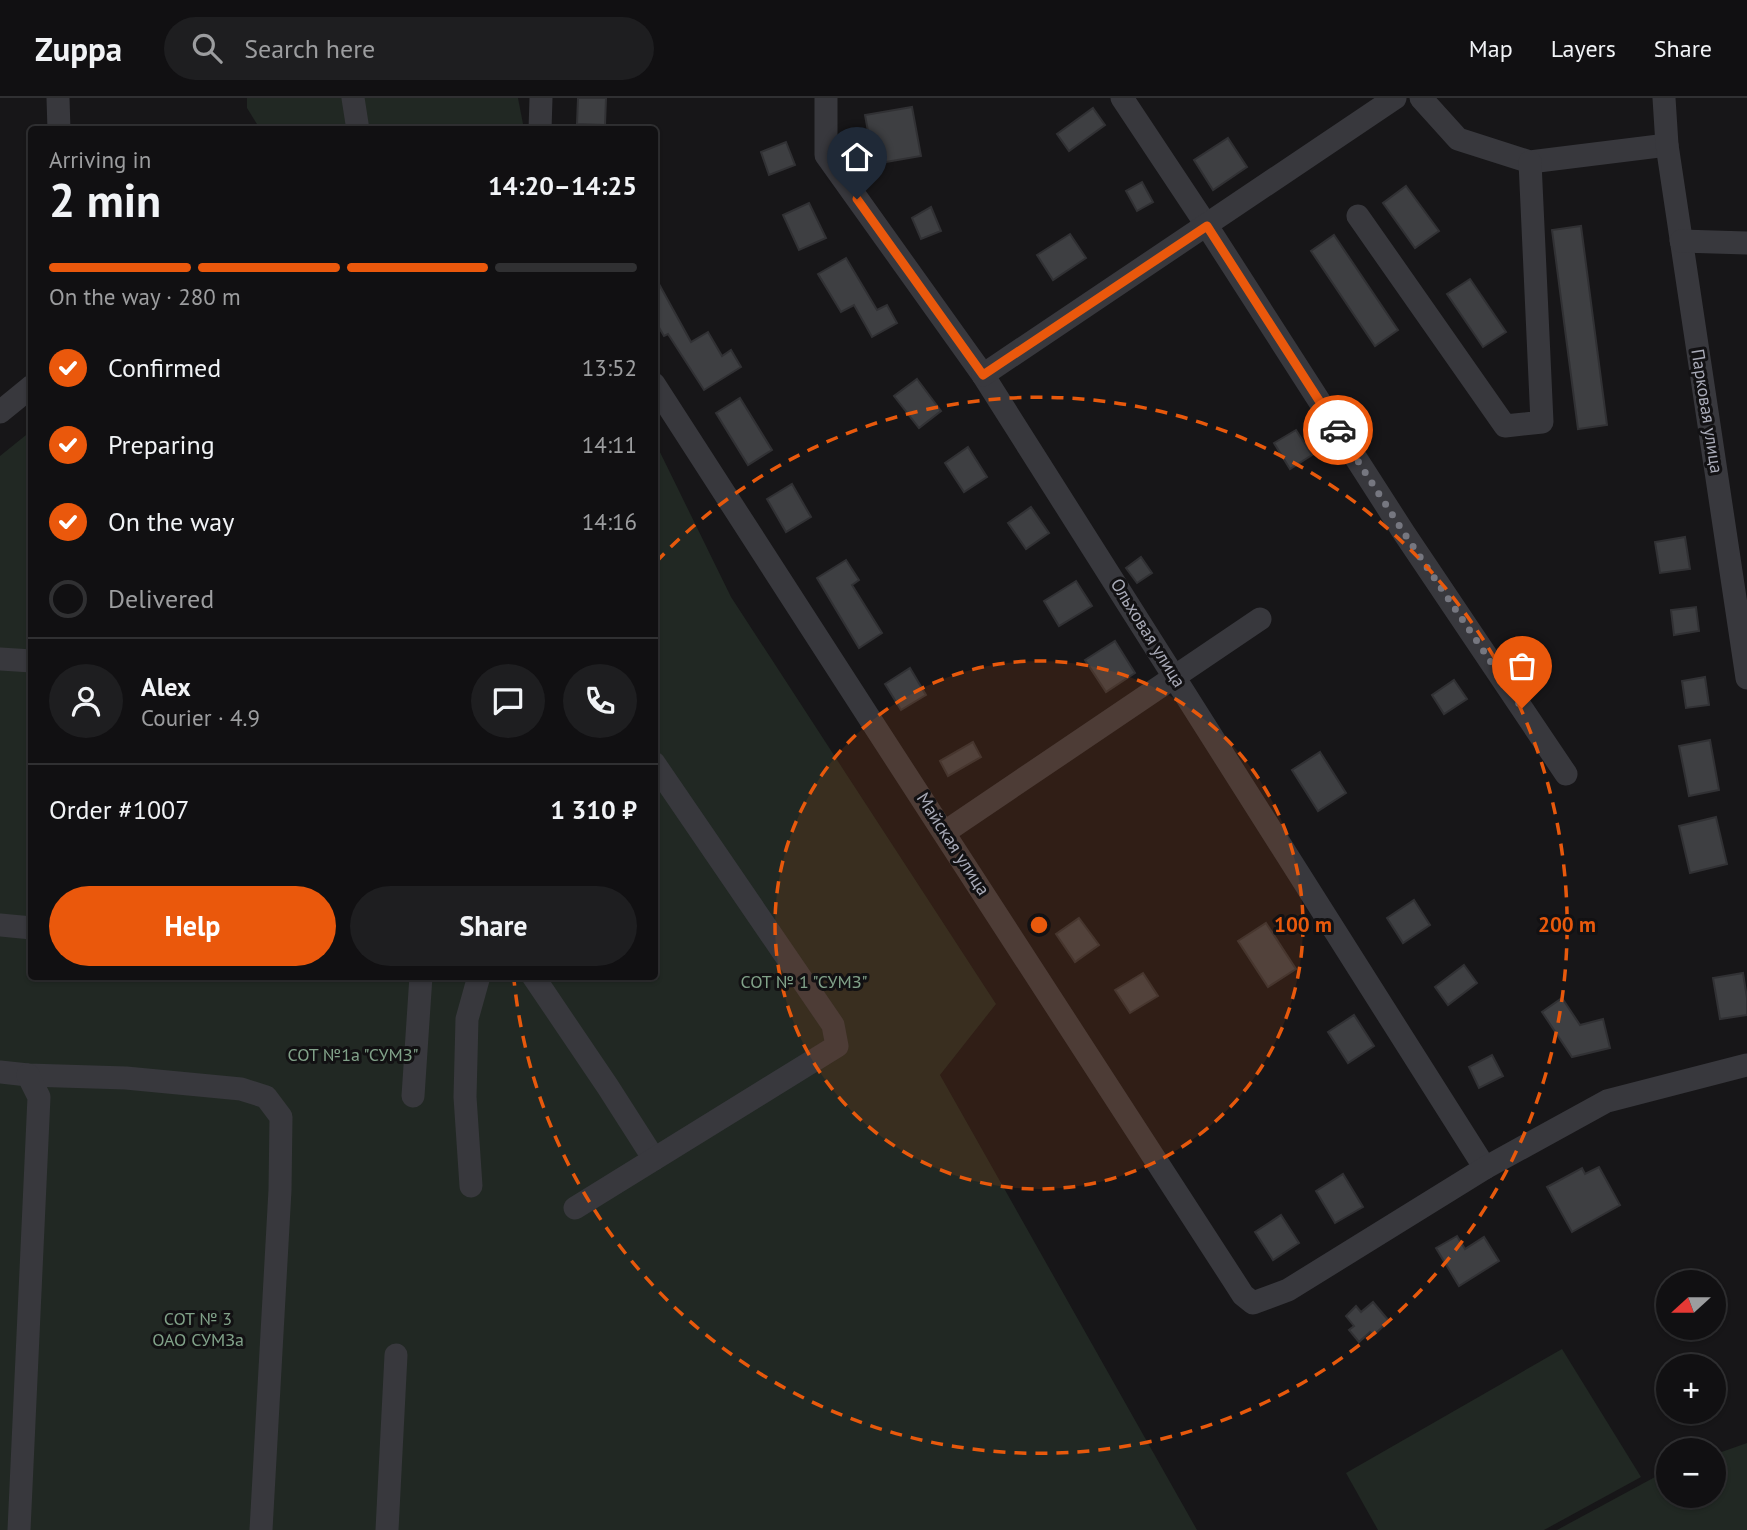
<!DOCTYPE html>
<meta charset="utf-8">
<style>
body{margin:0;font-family:"PT Sans",sans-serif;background:#1e1e20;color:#f1f3f6;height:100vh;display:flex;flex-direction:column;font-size:26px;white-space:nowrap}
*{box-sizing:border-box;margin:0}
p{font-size:23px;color:#9c9d9f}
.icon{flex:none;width:38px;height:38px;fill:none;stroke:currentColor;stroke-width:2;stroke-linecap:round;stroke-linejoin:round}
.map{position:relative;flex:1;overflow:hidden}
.details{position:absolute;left:28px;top:28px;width:630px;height:854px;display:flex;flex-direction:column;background:#111012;border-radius:7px;box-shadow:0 2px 5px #0004,0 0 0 2px #303032}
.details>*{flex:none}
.needle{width:46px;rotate:249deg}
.fabs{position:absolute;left:1656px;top:1172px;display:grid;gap:14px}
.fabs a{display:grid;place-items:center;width:70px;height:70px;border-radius:50%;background:#111012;box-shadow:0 2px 5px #0004,0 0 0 2px #303032;font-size:35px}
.pin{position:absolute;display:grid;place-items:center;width:60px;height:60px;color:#fff;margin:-72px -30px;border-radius:50% 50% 50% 0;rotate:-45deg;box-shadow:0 0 7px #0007}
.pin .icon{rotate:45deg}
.courier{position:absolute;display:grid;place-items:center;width:70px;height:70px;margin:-35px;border:5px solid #ea580c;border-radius:50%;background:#fff;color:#222;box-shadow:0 2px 9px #0007}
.headline em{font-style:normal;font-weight:700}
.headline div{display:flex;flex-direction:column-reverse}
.headline{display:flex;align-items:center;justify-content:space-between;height:119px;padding:0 21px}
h1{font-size:46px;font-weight:700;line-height:52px}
.bar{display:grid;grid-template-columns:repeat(4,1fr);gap:10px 7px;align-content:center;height:84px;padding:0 21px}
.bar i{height:9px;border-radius:5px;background:#303032}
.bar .on{background:#ea580c}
.bar p{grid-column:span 4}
.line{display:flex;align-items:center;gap:18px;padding:0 21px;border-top:2px solid #303032}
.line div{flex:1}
.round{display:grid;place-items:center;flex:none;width:74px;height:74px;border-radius:37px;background:#1e1e20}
ol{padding:0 21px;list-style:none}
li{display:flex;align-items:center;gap:21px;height:77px}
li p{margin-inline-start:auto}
li .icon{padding:7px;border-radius:50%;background:#ea580c;color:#fff;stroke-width:4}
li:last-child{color:#9c9d9f}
li i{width:38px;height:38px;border:4px solid #303032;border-radius:50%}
.button{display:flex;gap:14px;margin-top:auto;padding:14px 21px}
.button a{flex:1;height:80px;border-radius:42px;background:#ea580c;color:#fff;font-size:28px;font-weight:700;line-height:80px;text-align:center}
.button a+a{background:#1e1e20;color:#f1f3f6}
header{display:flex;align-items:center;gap:42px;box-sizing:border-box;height:98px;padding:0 35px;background:#111012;border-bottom:2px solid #303032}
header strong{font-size:33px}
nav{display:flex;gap:38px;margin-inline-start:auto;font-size:24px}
.search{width:490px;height:63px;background:#1e1e20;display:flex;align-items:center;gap:18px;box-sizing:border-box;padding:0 24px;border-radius:38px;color:#9c9d9f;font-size:26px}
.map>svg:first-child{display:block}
</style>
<header>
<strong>Zuppa</strong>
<div class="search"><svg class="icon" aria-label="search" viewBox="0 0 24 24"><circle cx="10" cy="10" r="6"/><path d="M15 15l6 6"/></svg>Search here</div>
<nav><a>Map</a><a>Layers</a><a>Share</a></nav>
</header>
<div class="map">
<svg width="1747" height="1432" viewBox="0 0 1747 1432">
<rect width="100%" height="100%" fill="#171618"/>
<!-- green -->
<g fill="#212823">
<polygon points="247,0 518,0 524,31 260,31 247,10"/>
<polygon points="31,333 32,878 654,878 655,344 731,499 996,906 940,977 1197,1432 0,1432 0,358"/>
<polygon points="1562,1251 1641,1379 1544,1432 1378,1432 1346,1375"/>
<polygon points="1747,1345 1747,1432 1557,1432 1668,1372 1668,1398 1713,1398 1713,1357"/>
</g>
<!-- building -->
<g fill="#3e3f42" stroke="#313134" stroke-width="2">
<polygon points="578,0 606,0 605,27 577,26"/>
<polygon points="912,9 921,58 874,66 865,17"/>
<polygon points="1093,10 1105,27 1069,53 1057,36"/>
<polygon points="1228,40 1247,69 1213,92 1194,62"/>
<polygon points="786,44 795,67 769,77 761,54"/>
<polygon points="1142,84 1153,104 1137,113 1126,93"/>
<polygon points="1406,88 1439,133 1415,150 1383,105"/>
<polygon points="809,105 826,140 799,152 783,117"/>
<polygon points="931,109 941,133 921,141 912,120"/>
<polygon points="1581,128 1607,327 1578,331 1552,132"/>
<polygon points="1070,136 1086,160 1053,182 1037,157"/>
<polygon points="1334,137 1398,232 1375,248 1311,153"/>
<polygon points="846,160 877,212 887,207 897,225 872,239 854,207 841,214 818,176"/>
<polygon points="654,177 691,244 708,234 722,258 731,252 741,269 704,292 668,236 664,238 654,221"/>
<polygon points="1470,181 1506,234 1483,249 1447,196"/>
<polygon points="917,281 941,313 919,330 894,298"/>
<polygon points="740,300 772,352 748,367 716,315"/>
<polygon points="1296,332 1312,357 1290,371 1274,345"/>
<polygon points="968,349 987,379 964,394 945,365"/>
<polygon points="792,386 811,419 786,434 767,401"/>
<polygon points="1031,409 1049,435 1026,451 1008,425"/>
<polygon points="1685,439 1690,471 1660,475 1655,444"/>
<polygon points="1141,459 1152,475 1137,485 1126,470"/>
<polygon points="846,462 859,482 852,487 882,535 859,550 817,480"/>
<polygon points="1076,483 1092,508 1059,528 1044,503"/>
<polygon points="1696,509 1699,533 1674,537 1671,512"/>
<polygon points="1115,543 1135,575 1106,594 1085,562"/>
<polygon points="910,570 926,597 901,612 885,586"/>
<polygon points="1705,579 1709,607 1686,610 1682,583"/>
<polygon points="1454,582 1467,601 1444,616 1432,597"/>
<polygon points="1710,642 1719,692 1689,698 1679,648"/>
<polygon points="973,644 981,659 948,678 940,663"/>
<polygon points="1320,654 1346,695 1318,713 1292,672"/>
<polygon points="1716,719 1727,766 1690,775 1679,728"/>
<polygon points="1414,802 1430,827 1403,845 1387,820"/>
<polygon points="1079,820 1099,847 1075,864 1056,836"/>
<polygon points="1266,825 1296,871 1268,889 1238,843"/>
<polygon points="1464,867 1477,885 1448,907 1435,889"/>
<polygon points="1143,875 1158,898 1130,915 1115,892"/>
<polygon points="1743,875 1747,900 1747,917 1720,921 1713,880"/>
<polygon points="1562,900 1580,927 1603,921 1610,950 1572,959 1542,914"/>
<polygon points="1354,917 1374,948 1348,965 1328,934"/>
<polygon points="1492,957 1503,978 1479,990 1469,969"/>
<polygon points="1599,1069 1620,1107 1572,1134 1547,1089 1582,1070 1585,1076"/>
<polygon points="1343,1076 1363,1109 1335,1125 1316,1093"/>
<polygon points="1281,1117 1299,1145 1273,1162 1255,1134"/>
<polygon points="1457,1138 1465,1151 1484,1139 1499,1163 1459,1188 1436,1150"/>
<polygon points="1373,1204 1389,1223 1374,1237 1370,1234 1359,1244 1349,1232 1354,1228 1346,1218 1356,1208 1361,1214"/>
</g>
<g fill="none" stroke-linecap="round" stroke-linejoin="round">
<!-- minor -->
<g stroke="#38383d" stroke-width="23">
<polyline points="58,0 59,32"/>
<polyline points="353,0 358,32"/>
<polyline points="826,0 826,57 983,277 1485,1070"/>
<polyline points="1122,0 1207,128 1404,435 1566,676"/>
<polyline points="1421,0 1458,41 1530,64 1667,47"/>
<polyline points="1664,0 1667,47 1747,580"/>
<polyline points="540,32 541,0"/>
<polyline points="1358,118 1505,328 1542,324 1530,64"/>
<polyline points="1681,143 1747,145"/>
<polyline points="983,277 1395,0"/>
<path d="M654 286C846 586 1041 883 1234 1183L1243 1197 1253 1205 1288 1192 1485 1070 1607 1003 1747 967"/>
<polyline points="0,314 32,288"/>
<polyline points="0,561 32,563"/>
<polyline points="945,734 1260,521"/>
<polyline points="0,827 32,830"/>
<polyline points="533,878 608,989 654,1061"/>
<polyline points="0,974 28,977 126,980 241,991 266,999 281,1019 280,1092 261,1432"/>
<polyline points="413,998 421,878"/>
<polyline points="471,1088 465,999 467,921 479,878"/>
<polyline points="575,1110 837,948 833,927 654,665"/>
<polyline points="19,1432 39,999 28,977"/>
<polyline points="387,1432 396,1257"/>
</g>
</g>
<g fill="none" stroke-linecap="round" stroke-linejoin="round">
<!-- done -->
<polyline stroke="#767780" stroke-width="7" stroke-dasharray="0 12.6" points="1338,332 1404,435 1522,610"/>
<!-- route -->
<polyline stroke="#ea580c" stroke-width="9" points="857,101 983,277 1207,128 1338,332"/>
</g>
<!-- distance rings -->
<circle cx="1039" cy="827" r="264" fill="#e8590c" fill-opacity=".12"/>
<g fill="none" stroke="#e8590c" stroke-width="3.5" stroke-dasharray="12 9">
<circle cx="1039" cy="827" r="264"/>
<path d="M656 464A528 528 0 1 1 514 882"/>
</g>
<g text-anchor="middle" stroke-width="6" stroke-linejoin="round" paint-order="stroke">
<!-- street labels -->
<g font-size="18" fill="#a9abb8" stroke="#121113">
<text transform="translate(1707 313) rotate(81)" y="6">Парковая улица</text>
<text transform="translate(1148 535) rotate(58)" y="6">Ольховая улица</text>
<text transform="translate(953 746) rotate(57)" y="6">Майская улица</text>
</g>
<!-- park labels -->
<g font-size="18" fill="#81a289" stroke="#121113">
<text x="804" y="890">СОТ № 1 "СУМЗ"</text>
<text x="353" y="963">СОТ №1а "СУМЗ"</text>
<text x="198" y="1227">СОТ № 3<tspan x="198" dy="21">ОАО СУМЗа</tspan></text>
</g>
</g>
<circle cx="1039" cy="827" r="10" fill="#e8590c" stroke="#121113" stroke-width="3.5"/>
<g font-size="21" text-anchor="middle" font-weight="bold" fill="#e8590c" stroke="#121113" stroke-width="6" stroke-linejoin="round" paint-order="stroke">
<text x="1303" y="834">100 m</text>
<text x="1567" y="834">200 m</text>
</g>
</svg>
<div class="fabs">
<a><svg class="needle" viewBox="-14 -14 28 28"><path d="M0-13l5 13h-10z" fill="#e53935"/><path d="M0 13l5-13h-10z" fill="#9c9d9f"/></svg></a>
<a>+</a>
<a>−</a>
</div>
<div class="pin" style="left:1522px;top:610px;background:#ea580c"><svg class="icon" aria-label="bag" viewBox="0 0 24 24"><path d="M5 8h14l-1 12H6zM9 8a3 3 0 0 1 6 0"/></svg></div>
<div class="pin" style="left:857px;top:101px;background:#1f2937"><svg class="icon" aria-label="home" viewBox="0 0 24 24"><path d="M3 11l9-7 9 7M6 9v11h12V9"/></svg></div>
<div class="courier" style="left:1338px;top:332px"><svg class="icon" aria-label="car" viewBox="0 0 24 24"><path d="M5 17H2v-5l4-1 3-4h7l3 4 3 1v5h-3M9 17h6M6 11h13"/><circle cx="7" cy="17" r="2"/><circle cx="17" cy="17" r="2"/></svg></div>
<section class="details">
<div class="headline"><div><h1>2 min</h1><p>Arriving in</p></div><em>14:20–14:25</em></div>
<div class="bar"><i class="on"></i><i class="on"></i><i class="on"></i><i></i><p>On the way · 280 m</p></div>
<ol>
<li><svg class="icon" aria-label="check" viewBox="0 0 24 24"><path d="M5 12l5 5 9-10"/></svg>Confirmed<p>13:52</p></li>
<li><svg class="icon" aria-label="check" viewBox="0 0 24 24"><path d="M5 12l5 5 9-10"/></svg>Preparing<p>14:11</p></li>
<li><svg class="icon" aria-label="check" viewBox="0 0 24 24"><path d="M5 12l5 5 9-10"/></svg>On the way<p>14:16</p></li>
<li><i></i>Delivered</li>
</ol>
<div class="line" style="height:126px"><a class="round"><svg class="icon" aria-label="person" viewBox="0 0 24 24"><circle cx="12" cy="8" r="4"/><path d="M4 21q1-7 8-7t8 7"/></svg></a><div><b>Alex</b><p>Courier · 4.9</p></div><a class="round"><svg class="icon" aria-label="chat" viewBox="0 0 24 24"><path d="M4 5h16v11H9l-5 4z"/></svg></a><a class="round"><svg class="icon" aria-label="phone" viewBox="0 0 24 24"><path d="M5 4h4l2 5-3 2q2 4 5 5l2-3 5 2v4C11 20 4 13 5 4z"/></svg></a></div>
<div class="line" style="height:91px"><div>Order #1007</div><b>1 310 ₽</b></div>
<div class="button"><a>Help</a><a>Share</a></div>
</section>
</div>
